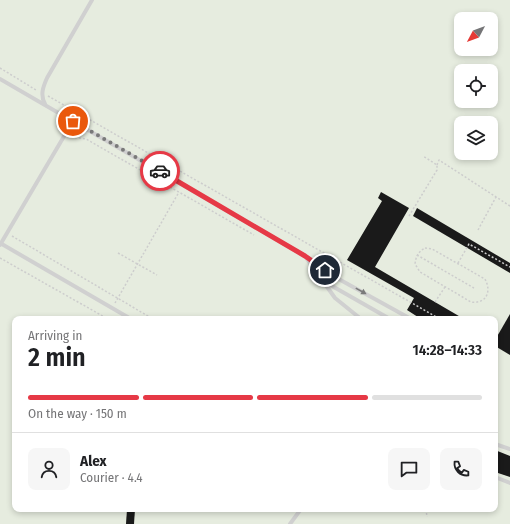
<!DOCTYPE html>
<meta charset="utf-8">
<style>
body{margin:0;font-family:"Fira Sans Condensed",sans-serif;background:#f6f6f6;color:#202124;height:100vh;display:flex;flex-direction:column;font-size:15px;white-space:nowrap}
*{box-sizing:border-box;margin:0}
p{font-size:13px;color:#757577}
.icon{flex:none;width:22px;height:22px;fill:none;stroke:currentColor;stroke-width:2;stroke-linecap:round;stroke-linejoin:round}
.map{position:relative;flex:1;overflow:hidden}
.panel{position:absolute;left:12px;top:316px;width:486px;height:196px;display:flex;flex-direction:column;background:#fff;border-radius:8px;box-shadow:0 2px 6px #0003}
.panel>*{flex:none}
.needle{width:26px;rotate:229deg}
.tools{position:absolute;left:454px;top:12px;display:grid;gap:8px}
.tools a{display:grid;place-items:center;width:44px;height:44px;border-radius:8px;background:#fff;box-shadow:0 2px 6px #0003;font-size:20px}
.pin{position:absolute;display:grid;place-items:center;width:34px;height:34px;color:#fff;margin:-17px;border:2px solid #fff;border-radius:50%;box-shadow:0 1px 4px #0007}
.courier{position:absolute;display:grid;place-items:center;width:40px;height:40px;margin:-20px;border:3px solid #e63946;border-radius:50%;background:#fff;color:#222;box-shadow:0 1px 5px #0007}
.summary em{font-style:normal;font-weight:600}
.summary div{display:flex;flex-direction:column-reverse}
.summary{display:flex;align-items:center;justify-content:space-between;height:68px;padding:0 16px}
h1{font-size:26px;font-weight:600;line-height:30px}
.bar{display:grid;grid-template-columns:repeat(4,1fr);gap:6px 4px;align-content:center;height:48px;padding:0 16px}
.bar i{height:5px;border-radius:3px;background:#e0e0e0}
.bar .current{background:#e63946}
.bar p{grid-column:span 4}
.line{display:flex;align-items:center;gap:10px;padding:0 16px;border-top:1px solid #e0e0e0}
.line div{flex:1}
.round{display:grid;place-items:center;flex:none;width:42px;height:42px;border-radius:8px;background:#f6f6f6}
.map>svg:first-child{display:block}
</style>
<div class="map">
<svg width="510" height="524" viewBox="0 0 510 524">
<rect width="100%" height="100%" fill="#fff"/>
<!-- green -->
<path fill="#e6ecdf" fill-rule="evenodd" d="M0 0H510V524H0ZM461 19H491V49H461ZM461 71H491V101H461ZM461 123H491V153H461ZM15 319H495V509H15Z"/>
<!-- building -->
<g fill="#1a1a1a">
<polygon points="381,192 409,208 375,267 464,319 421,319 407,310 414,298 347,260 382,201 378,198"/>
<polygon points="417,208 510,263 510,273 413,216"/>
<polygon points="510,314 510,355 495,346 495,340"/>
<polygon points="495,450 510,456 510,477 495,472"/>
<polygon points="127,509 135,509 134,524 126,524"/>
</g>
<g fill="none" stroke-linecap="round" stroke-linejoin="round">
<!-- path -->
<g stroke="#cdcdcd" stroke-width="1.5" stroke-dasharray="2 2" stroke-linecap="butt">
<polyline points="0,68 36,90"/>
<polyline points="48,96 440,319"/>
<polyline points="71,137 86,139 254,235"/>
<polyline points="437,165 439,160 510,206"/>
<polyline points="409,216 437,170 437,165 423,156"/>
<polyline points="478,230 496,197"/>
<polyline points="12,236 153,319"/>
<path d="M425 248 432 249 485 279C492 292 486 304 471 302L420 272 415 264C416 256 418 252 425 248Z"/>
<polyline points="118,253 157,275"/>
<polyline points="417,255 474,288"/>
<polyline points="0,258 108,319"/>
<polyline points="458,263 469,244 510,267"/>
<polyline points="435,302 445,287"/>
<polyline points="115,303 179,192"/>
<polyline points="426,509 427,517"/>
</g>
<!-- lane -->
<g stroke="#d0d0d0" stroke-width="4">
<polyline points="0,79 305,256 335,298 361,319"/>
<path d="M45 104C40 95 43 87 47 78L92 0"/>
<polyline points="0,243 131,319"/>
<polyline points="0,245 73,121"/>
<polyline points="308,258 335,277 411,319"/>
<polyline points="325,282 390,319"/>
<polyline points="495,444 510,449"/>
<polyline points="495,477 510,483"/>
<polyline points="290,524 301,509"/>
</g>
</g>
<!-- one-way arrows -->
<defs><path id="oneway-solid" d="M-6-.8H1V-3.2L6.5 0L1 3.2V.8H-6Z"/></defs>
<use fill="#7a7a7a" href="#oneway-solid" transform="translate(361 291) rotate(29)"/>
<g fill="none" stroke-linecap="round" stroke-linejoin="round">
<!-- done -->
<polyline stroke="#7a7a7a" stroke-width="4" stroke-dasharray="0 7.2" points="73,121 160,171"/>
<!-- route -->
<polyline stroke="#e63946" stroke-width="5" points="160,171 305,256 325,270"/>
</g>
</svg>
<div class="tools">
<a><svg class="needle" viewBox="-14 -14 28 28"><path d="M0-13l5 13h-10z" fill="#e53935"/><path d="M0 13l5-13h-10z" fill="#757577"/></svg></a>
<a><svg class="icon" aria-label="locate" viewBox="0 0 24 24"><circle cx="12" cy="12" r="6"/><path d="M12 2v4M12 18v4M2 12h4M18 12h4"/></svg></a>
<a><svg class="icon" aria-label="layers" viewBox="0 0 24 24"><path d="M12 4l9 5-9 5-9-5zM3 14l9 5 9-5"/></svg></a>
</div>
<div class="pin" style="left:73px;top:121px;background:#ea580c"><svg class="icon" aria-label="bag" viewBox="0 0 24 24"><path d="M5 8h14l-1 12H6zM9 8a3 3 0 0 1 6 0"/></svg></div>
<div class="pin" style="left:325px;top:270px;background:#1f2937"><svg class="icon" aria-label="home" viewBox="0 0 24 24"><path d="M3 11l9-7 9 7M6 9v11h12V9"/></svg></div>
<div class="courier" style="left:160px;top:171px"><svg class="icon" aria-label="car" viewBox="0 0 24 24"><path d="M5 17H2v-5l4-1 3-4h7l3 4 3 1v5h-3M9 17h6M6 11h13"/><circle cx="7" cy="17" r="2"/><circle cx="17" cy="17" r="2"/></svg></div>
<section class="panel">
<div class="summary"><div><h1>2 min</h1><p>Arriving in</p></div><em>14:28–14:33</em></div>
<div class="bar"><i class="current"></i><i class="current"></i><i class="current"></i><i></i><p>On the way · 150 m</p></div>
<div class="line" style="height:72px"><a class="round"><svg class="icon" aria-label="person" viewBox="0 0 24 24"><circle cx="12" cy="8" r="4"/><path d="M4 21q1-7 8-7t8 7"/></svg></a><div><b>Alex</b><p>Courier · 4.4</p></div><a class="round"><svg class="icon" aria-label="chat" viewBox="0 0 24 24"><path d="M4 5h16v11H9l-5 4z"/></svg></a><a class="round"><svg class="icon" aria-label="phone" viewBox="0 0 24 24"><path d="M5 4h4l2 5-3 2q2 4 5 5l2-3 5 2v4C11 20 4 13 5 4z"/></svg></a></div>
</section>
</div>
